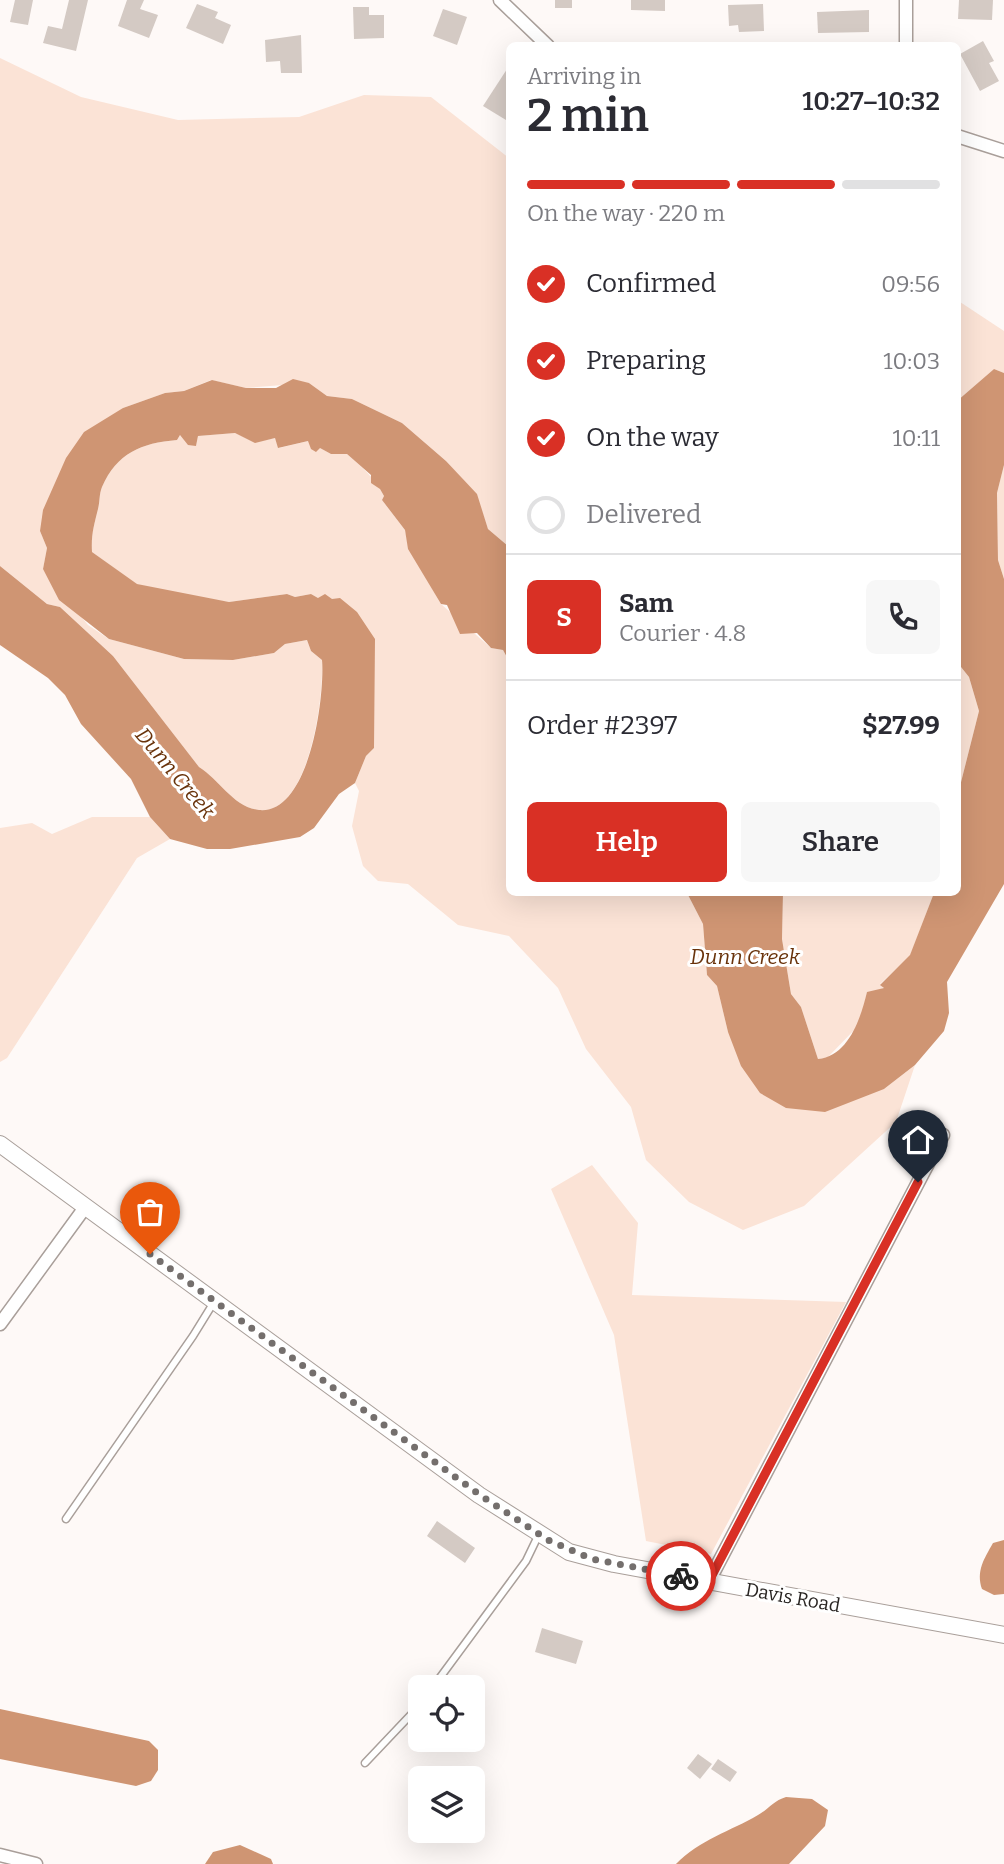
<!DOCTYPE html>
<meta charset="utf-8">
<style>
body{margin:0;font-family:Bitter,serif;background:#f7f7f7;color:#2b2b33;height:100vh;display:flex;flex-direction:column;font-size:26px;white-space:nowrap}
*{box-sizing:border-box;margin:0}
p{font-size:23px;color:#7c7c81}
.icon{flex:none;width:38px;height:38px;fill:none;stroke:currentColor;stroke-width:2;stroke-linecap:round;stroke-linejoin:round}
.map{position:relative;flex:1;overflow:hidden}
.details{position:absolute;left:506px;top:42px;width:455px;height:854px;display:flex;flex-direction:column;background:#fff;border-radius:10px;box-shadow:0 7px 28px #0002}
.details>*{flex:none}
.tools{position:absolute;left:408px;top:1675px;display:grid;gap:14px}
.tools a{display:grid;place-items:center;width:77px;height:77px;border-radius:10px;background:#fff;box-shadow:0 7px 28px #0002;font-size:35px}
.pin{position:absolute;display:grid;place-items:center;width:60px;height:60px;color:#fff;margin:-72px -30px;border-radius:50% 50% 50% 0;rotate:-45deg;box-shadow:0 0 7px #0007}
.pin .icon{rotate:45deg}
.courier{position:absolute;display:grid;place-items:center;width:70px;height:70px;margin:-35px;border:5px solid #d93025;border-radius:50%;background:#fff;color:#222;box-shadow:0 2px 9px #0007}
.headline em{font-style:normal;font-weight:600}
.headline div{display:flex;flex-direction:column-reverse}
.headline{display:flex;align-items:center;justify-content:space-between;height:119px;padding:0 21px}
h1{font-size:46px;font-weight:600;line-height:52px}
.bar{display:grid;grid-template-columns:repeat(4,1fr);gap:10px 7px;align-content:center;height:84px;padding:0 21px}
.bar i{height:9px;border-radius:5px;background:#e1e1e2}
.bar .active{background:#d93025}
.bar p{grid-column:span 4}
.line{display:flex;align-items:center;gap:18px;padding:0 21px;border-top:2px solid #e1e1e2}
.line div{flex:1}
.round{display:grid;place-items:center;flex:none;width:74px;height:74px;border-radius:10px;background:#f7f7f7}
ol{padding:0 21px;list-style:none}
li{display:flex;align-items:center;gap:21px;height:77px}
li p{margin-inline-start:auto}
li .icon{padding:7px;border-radius:50%;background:#d93025;color:#fff;stroke-width:4}
li:last-child{color:#7c7c81}
li i{width:38px;height:38px;border:4px solid #e1e1e2;border-radius:50%}
.primary-button{display:flex;gap:14px;margin-top:auto;padding:14px 21px}
.primary-button a{flex:1;height:80px;border-radius:10px;background:#d93025;color:#fff;font-size:28px;font-weight:600;line-height:80px;text-align:center}
.primary-button a+a{background:#f7f7f7;color:#2b2b33}
.map>svg:first-child{display:block}
</style>
<div class="map">
<svg width="1004" height="1864" viewBox="0 0 1004 1864">
<rect width="100%" height="100%" fill="#fef9f7"/>
<!-- green -->
<g fill="#fbe3d6">
<path d="M0 58 81 97 178 120 299 117 364 95 431 97 509 158V557L508 546 488 529 476 494 446 461 402 423 352 399 327 396 309 383 246 388 211 380 184 391 165 393 123 408 40 531 47 548 43 569 88 625 109 639 184 659 233 660 274 653 285 644 307 640 311 651 322 660C324 695 310 815 259 810 233 807 220 780 199 767L113 656 60 607 47 604 0 566Z"/>
<polygon points="957,300 1004,331 1004,373 994,369 957,401"/>
<path d="M235 433 255 442 275 438 279 448 308 441 331 454H347C362 467 375 478 384 496L382 500 405 530 409 549 441 604 491 648 503 650 509 661V892L687 893 703 924 707 975 717 986 728 1032 884 1089 915 1065 896 1122 804 1206 743 1230 689 1202 646 1160 631 1107 586 1049 558 988 509 936 458 925 408 884 378 881 363 866 352 826 359 791 355 783 366 756 374 748 372 705 332 599 318 598 311 594 295 597 287 594 229 602 181 595 136 584 92 552C91 535 94 525 98 509 100 502 99 494 102 487 117 453 141 443 177 440L180 435 196 446 198 436Z"/>
<polygon points="1004,465 1004,579 998,560 997,493"/>
<polygon points="957,662 969,677 979,711 957,798"/>
<polygon points="92,817 150,817 170,839 137,858 7,1058 0,1062 0,828 32,823 52,834"/>
<polygon points="783,893 934,893 910,956 880,984 884,987 879,991 867,993 859,1025 827,1058 818,1059 801,1007 791,994 782,939"/>
<polygon points="592,1165 638,1223 632,1295 846,1302 711,1554 646,1541 614,1335 551,1189"/>
</g>
<!-- water -->
<g fill="#cf9573">
<path d="M994 369 1004 373V465L997 493 998 560 1004 579V884L947 982 949 1013 944 1031 915 1065 884 1089 825 1112 786 1108 760 1093 741 1066 728 1032 717 986 707 975 703 924 687 893H783L782 939 791 994 801 1007 818 1059C849 1056 861 1017 867 992L884 988 880 985 910 955 934 893 957 892V798L979 711 969 677 957 662V401Z"/>
<path d="M293 379 309 383 327 396 352 399 402 423 446 461 477 494 488 529 508 546 509 661 503 650 491 648 477 633 460 634 447 605 441 604 408 549 405 530 382 500 384 496 380 489 371 483V475L347 454H331L320 448 316 452 311 449 308 441 278 448 275 438 255 443 235 433 198 436 196 446 188 445 180 435 177 440C141 443 117 453 102 487 99 494 100 502 98 509 94 525 91 535 92 552L137 584 229 602 287 594 295 597 311 594 318 598 325 594 332 599 340 598 357 612 375 639 374 748 366 756 355 783 339 794 314 828 300 837 230 849H207L170 839 150 817 131 779 81 724 65 695 48 678 0 645V566L47 604 60 607 113 656 199 767C220 780 233 807 259 810 310 815 325 695 322 660L311 651 307 640 285 644 274 653 233 660 184 659 109 639 59 600 43 569 47 548 40 531 43 510 66 458 84 432 123 408 165 393 184 391 212 380 246 388H276Z"/>
<path d="M1004 1540V1594L994 1595 982 1589C976 1571 984 1559 993 1543Z"/>
<polygon points="0,1709 149,1741 158,1750 158,1770 151,1781 136,1786 0,1759"/>
<path d="M786 1797 812 1799 828 1810 825 1826 789 1864H676C699 1840 731 1831 758 1815 769 1809 773 1801 786 1797Z"/>
<polygon points="240,1845 271,1859 273,1864 205,1864 213,1852"/>
</g>
<!-- building -->
<g fill="#d4cac4">
<polygon points="15,0 33,0 28,25 10,22"/>
<polygon points="69,0 88,0 76,51 43,43 48,26 62,29"/>
<polygon points="127,0 144,0 140,9 158,15 149,38 118,26"/>
<rect x="555" y="0" width="17" height="8"/>
<polygon points="631,0 665,0 665,11 631,10"/>
<polygon points="959,0 993,0 992,20 958,19"/>
<polygon points="197,4 218,12 215,18 231,25 223,44 186,28"/>
<polygon points="763,4 764,31 739,32 738,25 729,26 728,5"/>
<polygon points="353,7 369,7 369,15 384,15 384,38 354,39"/>
<polygon points="443,9 467,17 457,45 433,36"/>
<polygon points="869,10 869,32 818,33 817,12"/>
<polygon points="301,35 302,73 281,73 280,61 266,62 265,40"/>
<polygon points="983,41 994,61 989,63 999,81 980,91 960,54"/>
<polygon points="509,66 509,115 506,120 483,106"/>
<polygon points="437,1521 475,1548 465,1563 427,1536"/>
<polygon points="542,1628 583,1641 576,1664 535,1652"/>
<polygon points="698,1754 712,1764 700,1779 687,1768"/>
<polygon points="718,1759 737,1772 730,1782 711,1769"/>
</g>
<g fill="none" stroke-linecap="round" stroke-linejoin="round">
<!-- service casing -->
<g stroke="#a99f9a" stroke-width="9">
<g id="service">
<polyline points="66,1519 193,1336 214,1302"/>
<polyline points="433,1687 526,1561 539,1534"/>
<polyline points="365,1763 420,1705"/>
</g>
</g>
<!-- minor casing -->
<g stroke="#a99f9a" stroke-width="15">
<g id="minor">
<polyline points="500,0 548,46"/>
<polyline points="906,46 906,0"/>
<polyline points="957,136 1004,151"/>
<polyline points="0,1324 86,1206"/>
<polyline points="709,1581 943,1135"/>
<polyline points="0,1855 36,1864"/>
</g>
</g>
<!-- tertiary casing -->
<g stroke="#a99f9a" stroke-width="18">
<polyline id="tertiary" points="0,1144 479,1495 569,1552 614,1564 1004,1635"/>
</g>
<!-- service -->
<use href="#service" stroke="#fff" stroke-width="6"/>
<!-- minor -->
<use href="#minor" stroke="#fff" stroke-width="12"/>
<!-- tertiary -->
<use href="#tertiary" stroke="#fff" stroke-width="16"/>
</g>
<g fill="none" stroke-linecap="round" stroke-linejoin="round">
<!-- done -->
<polyline stroke="#746f6d" stroke-width="7" stroke-dasharray="0 12.6" points="150,1254 480,1495 548,1540 592,1559 681,1576"/>
<!-- route -->
<polyline stroke="#d93025" stroke-width="9" points="681,1576 709,1581 918,1182"/>
</g>
<g text-anchor="middle" stroke-width="6" stroke-linejoin="round" paint-order="stroke">
<!-- street labels -->
<g font-size="19" fill="#292523" stroke="#fff">
<text transform="translate(793 1597) rotate(10)" y="7">Davis Road</text>
</g>
<!-- water labels -->
<g font-size="21" font-style="italic" fill="#69330b" stroke="#fff">
<text transform="translate(175 773) rotate(50)" y="7">Dunn Creek</text>
<text x="745" y="964">Dunn Creek</text>
</g>
</g>
</svg>
<div class="tools">
<a><svg class="icon" aria-label="locate" viewBox="0 0 24 24"><circle cx="12" cy="12" r="6"/><path d="M12 2v4M12 18v4M2 12h4M18 12h4"/></svg></a>
<a><svg class="icon" aria-label="layers" viewBox="0 0 24 24"><path d="M12 4l9 5-9 5-9-5zM3 14l9 5 9-5"/></svg></a>
</div>
<div class="pin" style="left:150px;top:1254px;background:#ea580c"><svg class="icon" aria-label="bag" viewBox="0 0 24 24"><path d="M5 8h14l-1 12H6zM9 8a3 3 0 0 1 6 0"/></svg></div>
<div class="pin" style="left:918px;top:1182px;background:#1f2937"><svg class="icon" aria-label="home" viewBox="0 0 24 24"><path d="M3 11l9-7 9 7M6 9v11h12V9"/></svg></div>
<div class="courier" style="left:681px;top:1576px"><svg class="icon" aria-label="bike" viewBox="0 0 24 24"><circle cx="6" cy="16" r="4"/><circle cx="18" cy="16" r="4"/><path d="M6 16l4-8h5l3 8M10 8l3 8H6M13 5h3"/></svg></div>
<section class="details">
<div class="headline"><div><h1>2 min</h1><p>Arriving in</p></div><em>10:27–10:32</em></div>
<div class="bar"><i class="active"></i><i class="active"></i><i class="active"></i><i></i><p>On the way · 220 m</p></div>
<ol>
<li><svg class="icon" aria-label="check" viewBox="0 0 24 24"><path d="M5 12l5 5 9-10"/></svg>Confirmed<p>09:56</p></li>
<li><svg class="icon" aria-label="check" viewBox="0 0 24 24"><path d="M5 12l5 5 9-10"/></svg>Preparing<p>10:03</p></li>
<li><svg class="icon" aria-label="check" viewBox="0 0 24 24"><path d="M5 12l5 5 9-10"/></svg>On the way<p>10:11</p></li>
<li><i></i>Delivered</li>
</ol>
<div class="line" style="height:126px"><b class="round" style="background:#d93025;color:#fff">S</b><div><b>Sam</b><p>Courier · 4.8</p></div><a class="round"><svg class="icon" aria-label="phone" viewBox="0 0 24 24"><path d="M5 4h4l2 5-3 2q2 4 5 5l2-3 5 2v4C11 20 4 13 5 4z"/></svg></a></div>
<div class="line" style="height:91px"><div>Order #2397</div><b>$27.99</b></div>
<div class="primary-button"><a>Help</a><a>Share</a></div>
</section>
</div>
